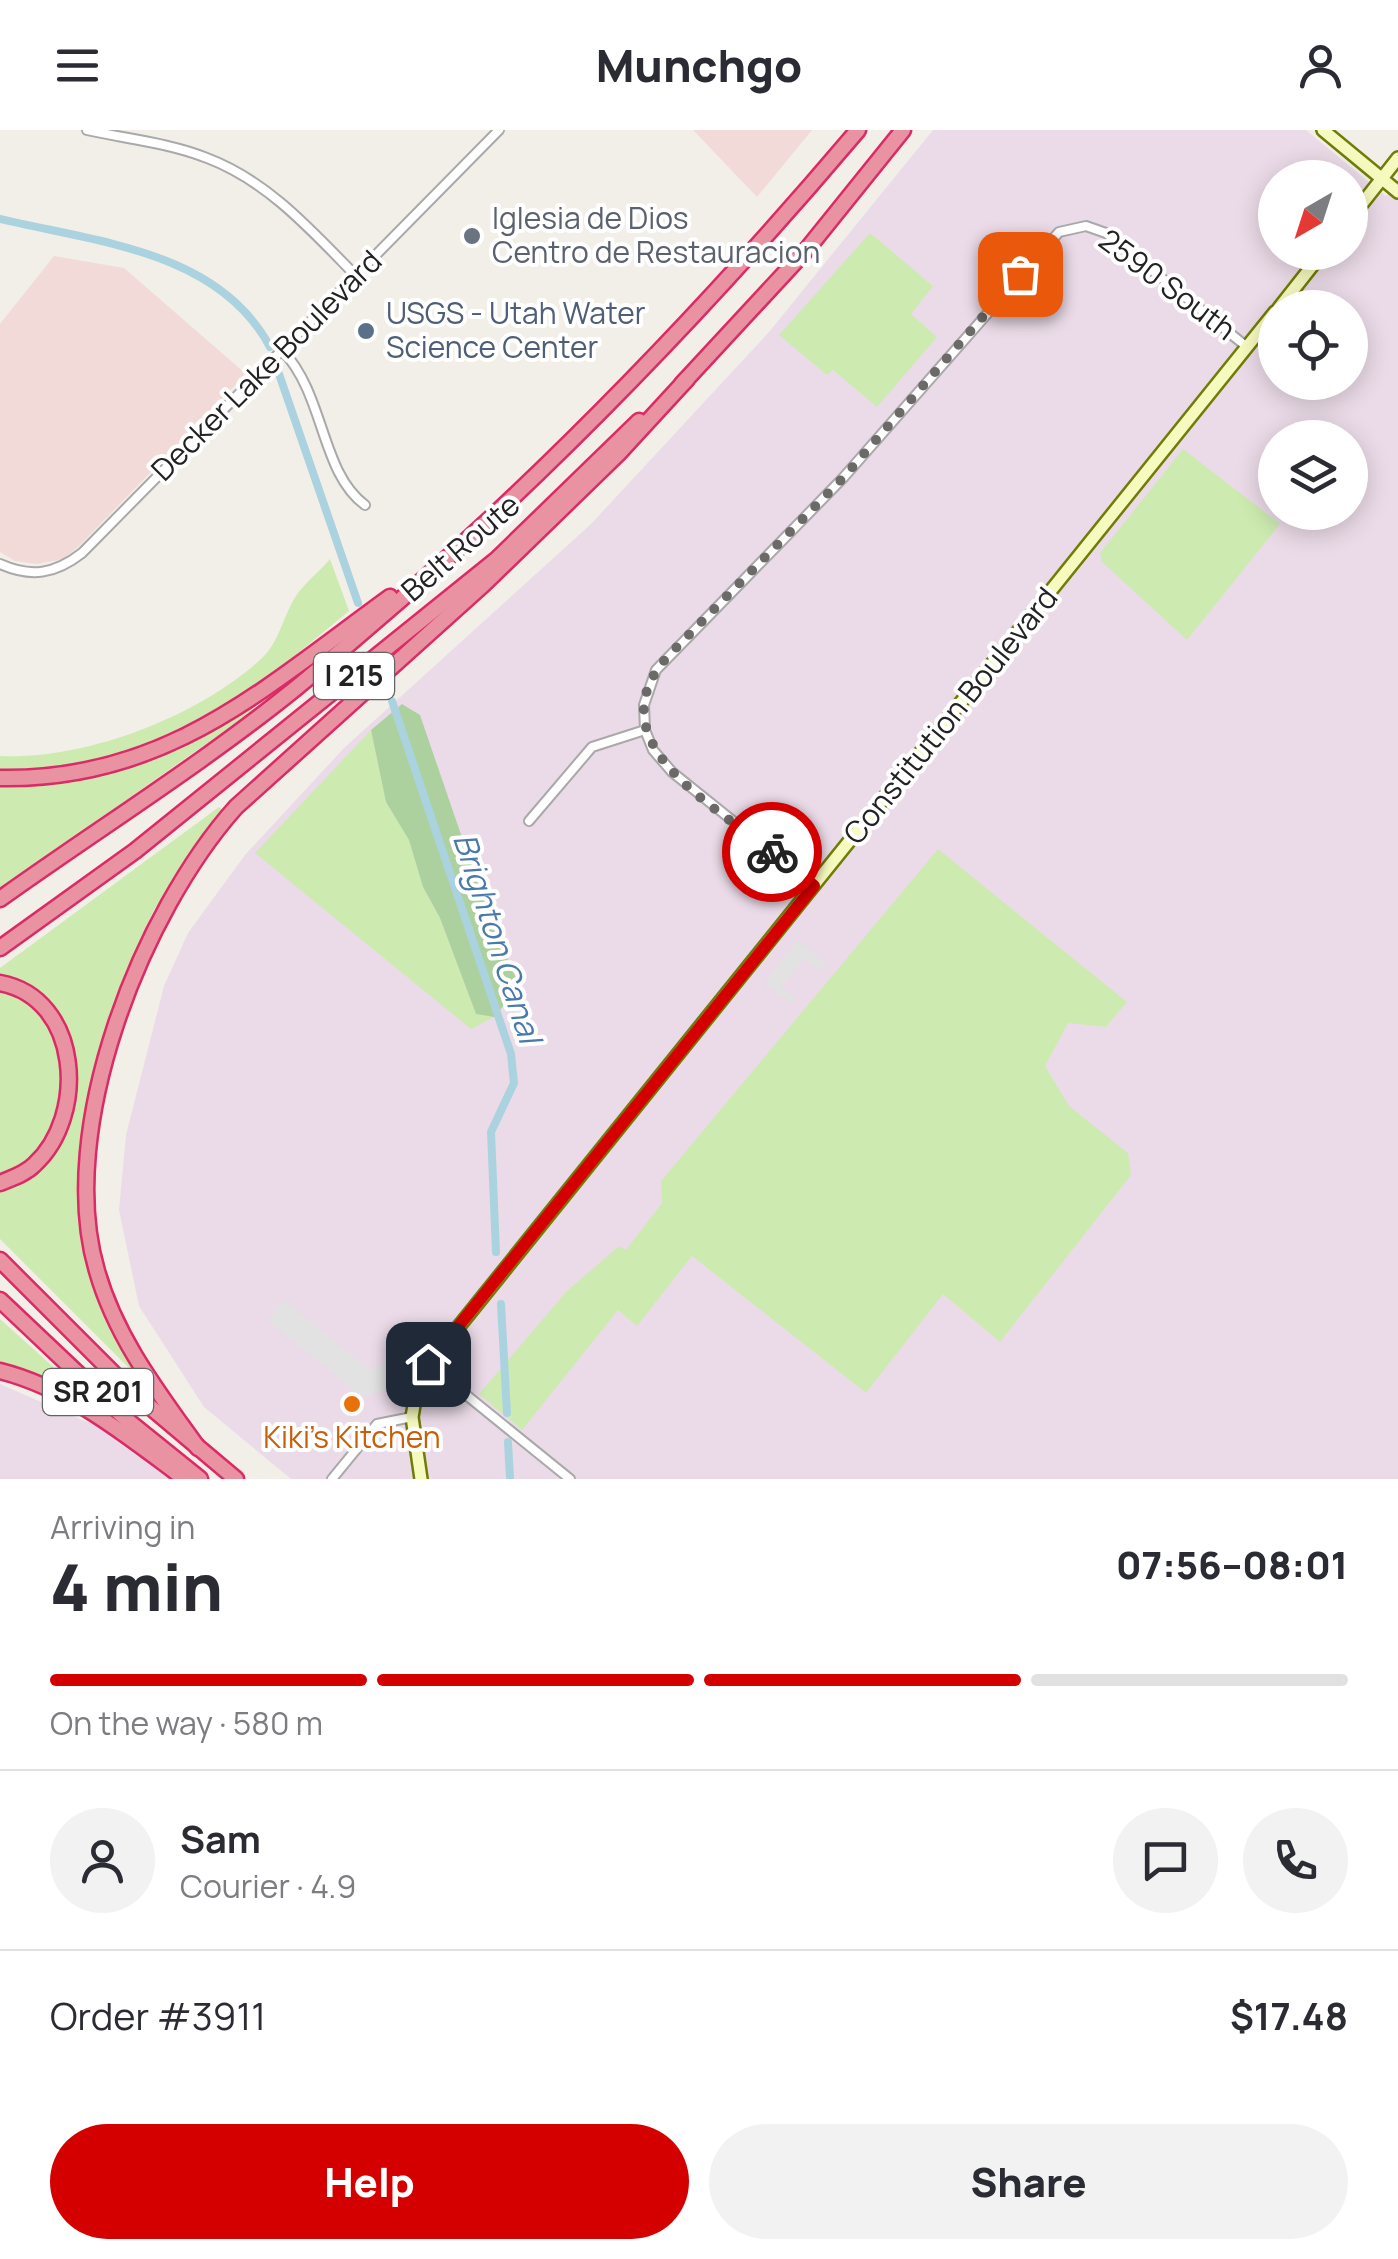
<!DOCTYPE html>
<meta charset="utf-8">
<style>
body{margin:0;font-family:Manrope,sans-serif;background:#f2f2f3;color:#2b2b33;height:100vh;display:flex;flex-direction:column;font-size:38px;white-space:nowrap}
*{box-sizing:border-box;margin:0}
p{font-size:32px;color:#7c7c81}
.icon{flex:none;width:55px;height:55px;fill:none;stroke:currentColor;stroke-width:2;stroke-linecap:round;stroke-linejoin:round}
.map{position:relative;height:1349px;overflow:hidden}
.panel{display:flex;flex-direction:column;background:#fff;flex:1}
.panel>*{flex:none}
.needle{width:65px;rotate:219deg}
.fabs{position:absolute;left:1258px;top:30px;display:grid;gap:20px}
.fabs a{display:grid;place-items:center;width:110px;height:110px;border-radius:50%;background:#fff;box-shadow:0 5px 25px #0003;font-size:50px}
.pin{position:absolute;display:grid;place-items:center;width:85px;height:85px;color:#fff;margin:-42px;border-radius:20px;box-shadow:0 5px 15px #0006}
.courier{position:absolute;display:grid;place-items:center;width:100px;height:100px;margin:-50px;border:8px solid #d40000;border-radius:50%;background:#fff;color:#222;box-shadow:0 2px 12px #0007}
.headline em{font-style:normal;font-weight:800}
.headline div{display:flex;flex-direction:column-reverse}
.headline{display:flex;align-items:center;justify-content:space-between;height:170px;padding:0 50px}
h1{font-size:65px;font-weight:800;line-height:75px}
.bar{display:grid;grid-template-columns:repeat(4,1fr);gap:15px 10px;align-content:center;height:120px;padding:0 50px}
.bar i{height:12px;border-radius:8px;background:#e1e1e2}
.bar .selected{background:#d40000}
.bar p{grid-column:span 4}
.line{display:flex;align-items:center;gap:25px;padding:0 50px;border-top:2px solid #e1e1e2}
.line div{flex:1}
.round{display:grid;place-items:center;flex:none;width:105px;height:105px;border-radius:52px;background:#f2f2f3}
.cta{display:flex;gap:20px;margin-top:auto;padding:20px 50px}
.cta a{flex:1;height:115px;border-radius:60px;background:#d40000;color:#fff;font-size:40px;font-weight:800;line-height:115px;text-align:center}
.cta a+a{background:#f2f2f3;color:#2b2b33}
header{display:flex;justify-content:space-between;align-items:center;height:130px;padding:0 50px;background:#fff;font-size:45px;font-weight:800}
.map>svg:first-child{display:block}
</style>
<header><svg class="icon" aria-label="menu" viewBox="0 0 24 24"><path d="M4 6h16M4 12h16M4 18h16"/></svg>Munchgo<svg class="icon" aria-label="person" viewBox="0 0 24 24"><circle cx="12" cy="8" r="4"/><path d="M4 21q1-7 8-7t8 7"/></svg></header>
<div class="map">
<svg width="1398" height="1349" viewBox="0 0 1398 1349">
<rect width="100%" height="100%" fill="#f2efe9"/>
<!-- commercial -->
<g fill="#f2dad9">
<polygon points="693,0 812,0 757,67"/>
<polygon points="54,126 124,138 246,244 79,416 63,429 37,434 15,431 0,422 0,194"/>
</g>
<!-- industrial -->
<g fill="#ebdbe8" fill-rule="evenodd">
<path d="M933 0H1306L1386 66 1398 53V1349H291L204 1277 139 1176 119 1080 126 1005 164 856 188 803 245 725 344 618 591 394 769 202ZM1275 48H1350V122H1275ZM1275 178H1350V252H1275ZM1275 308H1350V382H1275Z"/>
<polygon points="0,1254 94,1295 169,1349 0,1349"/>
</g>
<!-- grass -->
<g fill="#cdebb0">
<polygon points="870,103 933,156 911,184 937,207 877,277 833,240 827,245 779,205"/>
<polygon points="1183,319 1280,394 1187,510 1102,432 1100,423"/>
<path d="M330 429 349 481 233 577 126 629 0 647V626C85 630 198 587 261 529 278 514 283 488 294 469 303 454 319 442 330 429Z"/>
<path d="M251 575 254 580 0 759V656C93 655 174 627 251 575Z"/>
<polygon points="371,600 386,672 409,709 423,757 440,788 476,884 494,887 471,899 255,723"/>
<path d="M219 677 223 680 154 780 118 864 100 931 84 1098 137 1240 132 1241 0 1109V1058L32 1042 74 956C83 893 47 879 0 850V838Z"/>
<polygon points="938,719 1127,872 1106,897 1068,893 1045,936 1069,976 1128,1023 1131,1045 1000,1212 943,1164 866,1263 692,1126 637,1196 618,1180 522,1300 479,1264 566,1162 619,1116 626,1120 662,1073 661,1051"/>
<path d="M0 862C94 882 78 1016 0 1046Z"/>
<polygon points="0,1189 108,1286 0,1239"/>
</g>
<!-- forest -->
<polygon fill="#add19e" points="402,574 420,585 491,792 516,848 511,867 494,887 476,884 440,788 423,757 409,710 386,672 371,600"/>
<!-- parking -->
<g fill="#e2e2e2">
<polygon points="798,810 826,834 821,841 804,828 781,857 795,868 791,873 764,852"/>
<polygon points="284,1170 368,1239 392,1233 397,1251 390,1253 391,1259 361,1266 268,1190"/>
</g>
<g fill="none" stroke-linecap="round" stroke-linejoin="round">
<!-- canal -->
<g stroke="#aad3df" stroke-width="8">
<path d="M0 89C97 112 219 121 270 217"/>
<polyline points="279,244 358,473"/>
<polyline points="392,571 511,924 514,953 491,1002 496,1122"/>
<polyline points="501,1174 507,1283"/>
<polyline points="508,1312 510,1349"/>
</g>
<!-- street casing -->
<g stroke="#a9a9a9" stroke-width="12">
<g id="street">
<path d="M87 0C127 9 170 13 207 28 268 51 312 101 357 147"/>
<path d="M283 221C325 266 321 343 365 375"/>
<path d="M0 434C31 448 55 444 82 423L499 0"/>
<polyline points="529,691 592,617 645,600"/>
<polyline points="814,756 672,642 653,620 645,600 644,575 656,540 843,348 1059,102 1086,96 1106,103 1247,217"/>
<polyline points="428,1234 570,1349"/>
<polyline points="332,1349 377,1294 412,1287"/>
</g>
</g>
<!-- secondary casing -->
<g stroke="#707d05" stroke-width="16">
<g id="secondary">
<polyline points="1323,0 1398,62"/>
<polyline points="1350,89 1398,28"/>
<polyline points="1279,178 1323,122"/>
<polyline points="421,1349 412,1287 419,1246 1275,182"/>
</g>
</g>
<!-- highway casing -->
<g stroke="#dc2a67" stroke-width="19">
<g id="highway">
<polyline points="682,254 808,118 903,0"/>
<path d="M0 648C166 651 263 559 390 467"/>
<path d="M0 769C98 699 202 634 296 558 502 391 687 202 858 0"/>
<polyline points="0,818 135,721 496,430 639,291"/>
<path d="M0 853C81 868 88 986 34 1035 25 1044 12 1048 0 1053"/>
<polyline points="0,1130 129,1259 236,1349"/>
<polyline points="0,1170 128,1291 200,1349"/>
<path d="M0 1241C71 1259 128 1307 185 1349"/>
<path d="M198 1318C158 1262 116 1208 97 1141 55 1000 142 782 236 677L484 454 618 324 687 249"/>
</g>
</g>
<!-- street -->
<use href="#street" stroke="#fff" stroke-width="8"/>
<!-- secondary -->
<use href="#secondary" stroke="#f7fabf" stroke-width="11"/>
<!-- highway -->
<use href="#highway" stroke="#e892a2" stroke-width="14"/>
</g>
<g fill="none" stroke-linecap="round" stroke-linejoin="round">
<!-- done -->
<path stroke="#6b6a68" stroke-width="10" stroke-dasharray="0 18" d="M772 722C714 675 592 611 668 526L843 348 1020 144"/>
<!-- route -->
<polyline stroke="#d40000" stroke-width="12" points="428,1234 814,756 772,722"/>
</g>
<!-- markers -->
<circle fill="#6b7280" stroke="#fff" stroke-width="4" cx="472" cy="106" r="10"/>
<circle fill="#5c6f8a" stroke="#fff" stroke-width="4" cx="366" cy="201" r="10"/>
<circle fill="#e8710a" stroke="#fff" stroke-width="4" cx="352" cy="1274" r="10"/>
<g text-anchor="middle" stroke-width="8" stroke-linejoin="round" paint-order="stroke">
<!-- shield labels -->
<g fill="#fff" stroke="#646464" stroke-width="2.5">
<rect x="314" y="523" width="80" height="46" rx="8"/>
<rect x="43" y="1239" width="110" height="46" rx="8"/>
</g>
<g font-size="28" font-weight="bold" fill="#222">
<text x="354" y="556">I 215</text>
<text x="98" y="1272">SR 201</text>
</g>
<!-- worship labels -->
<g font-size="30" fill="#5b616d" stroke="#fff" text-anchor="start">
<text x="492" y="99">Iglesia de Dios<tspan x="492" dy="34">Centro de Restauracion</tspan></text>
</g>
<!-- street labels -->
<g font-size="30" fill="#222" stroke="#fff">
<text transform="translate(1167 155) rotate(37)" y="10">2590 South</text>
<text transform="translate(267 236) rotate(-45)" y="10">Decker Lake Boulevard</text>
<text transform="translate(461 418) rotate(-41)" y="10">Belt Route</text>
<text transform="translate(951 586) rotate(-51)" y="10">Constitution Boulevard</text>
</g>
<!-- service labels -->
<g font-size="30" fill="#4e5e75" stroke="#fff" text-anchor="start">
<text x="386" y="194">USGS - Utah Water<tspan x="386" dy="34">Science Center</tspan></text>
</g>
<!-- food labels -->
<g font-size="30" fill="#c56008" stroke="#fff">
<text x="352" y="1318">Kiki's Kitchen</text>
</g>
<!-- water labels -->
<g font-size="32" font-style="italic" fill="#4a7aab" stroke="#fff">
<text transform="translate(497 808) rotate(72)" y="11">Brighton Canal</text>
</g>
</g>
</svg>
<div class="fabs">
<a><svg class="needle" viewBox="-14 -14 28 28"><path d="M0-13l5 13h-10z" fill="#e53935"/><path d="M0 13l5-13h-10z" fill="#7c7c81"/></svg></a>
<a><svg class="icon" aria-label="locate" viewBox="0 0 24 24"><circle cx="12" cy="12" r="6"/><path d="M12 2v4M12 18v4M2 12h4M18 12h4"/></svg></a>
<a><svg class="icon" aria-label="layers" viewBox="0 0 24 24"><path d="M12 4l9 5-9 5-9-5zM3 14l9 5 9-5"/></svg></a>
</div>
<div class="pin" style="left:1020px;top:144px;background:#ea580c"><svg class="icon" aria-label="bag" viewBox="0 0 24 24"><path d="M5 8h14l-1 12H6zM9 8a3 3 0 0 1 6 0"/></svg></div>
<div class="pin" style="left:428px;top:1234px;background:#1f2937"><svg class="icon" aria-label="home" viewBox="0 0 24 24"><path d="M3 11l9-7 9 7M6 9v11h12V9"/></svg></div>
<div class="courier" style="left:772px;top:722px"><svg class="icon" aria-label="bike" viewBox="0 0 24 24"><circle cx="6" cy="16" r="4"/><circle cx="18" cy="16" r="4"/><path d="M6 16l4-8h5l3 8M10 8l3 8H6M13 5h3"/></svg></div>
</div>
<section class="panel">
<div class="headline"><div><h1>4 min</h1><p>Arriving in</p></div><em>07:56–08:01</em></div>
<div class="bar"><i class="selected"></i><i class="selected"></i><i class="selected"></i><i></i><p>On the way · 580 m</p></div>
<div class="line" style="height:180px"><a class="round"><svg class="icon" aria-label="person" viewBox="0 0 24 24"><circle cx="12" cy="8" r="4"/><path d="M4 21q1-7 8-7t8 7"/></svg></a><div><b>Sam</b><p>Courier · 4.9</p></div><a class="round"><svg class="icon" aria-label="chat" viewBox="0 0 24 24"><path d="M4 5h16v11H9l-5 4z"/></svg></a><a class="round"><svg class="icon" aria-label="phone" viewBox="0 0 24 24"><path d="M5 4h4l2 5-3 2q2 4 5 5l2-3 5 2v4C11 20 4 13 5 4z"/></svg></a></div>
<div class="line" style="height:130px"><div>Order #3911</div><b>$17.48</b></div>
<div class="cta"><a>Help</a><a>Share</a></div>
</section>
